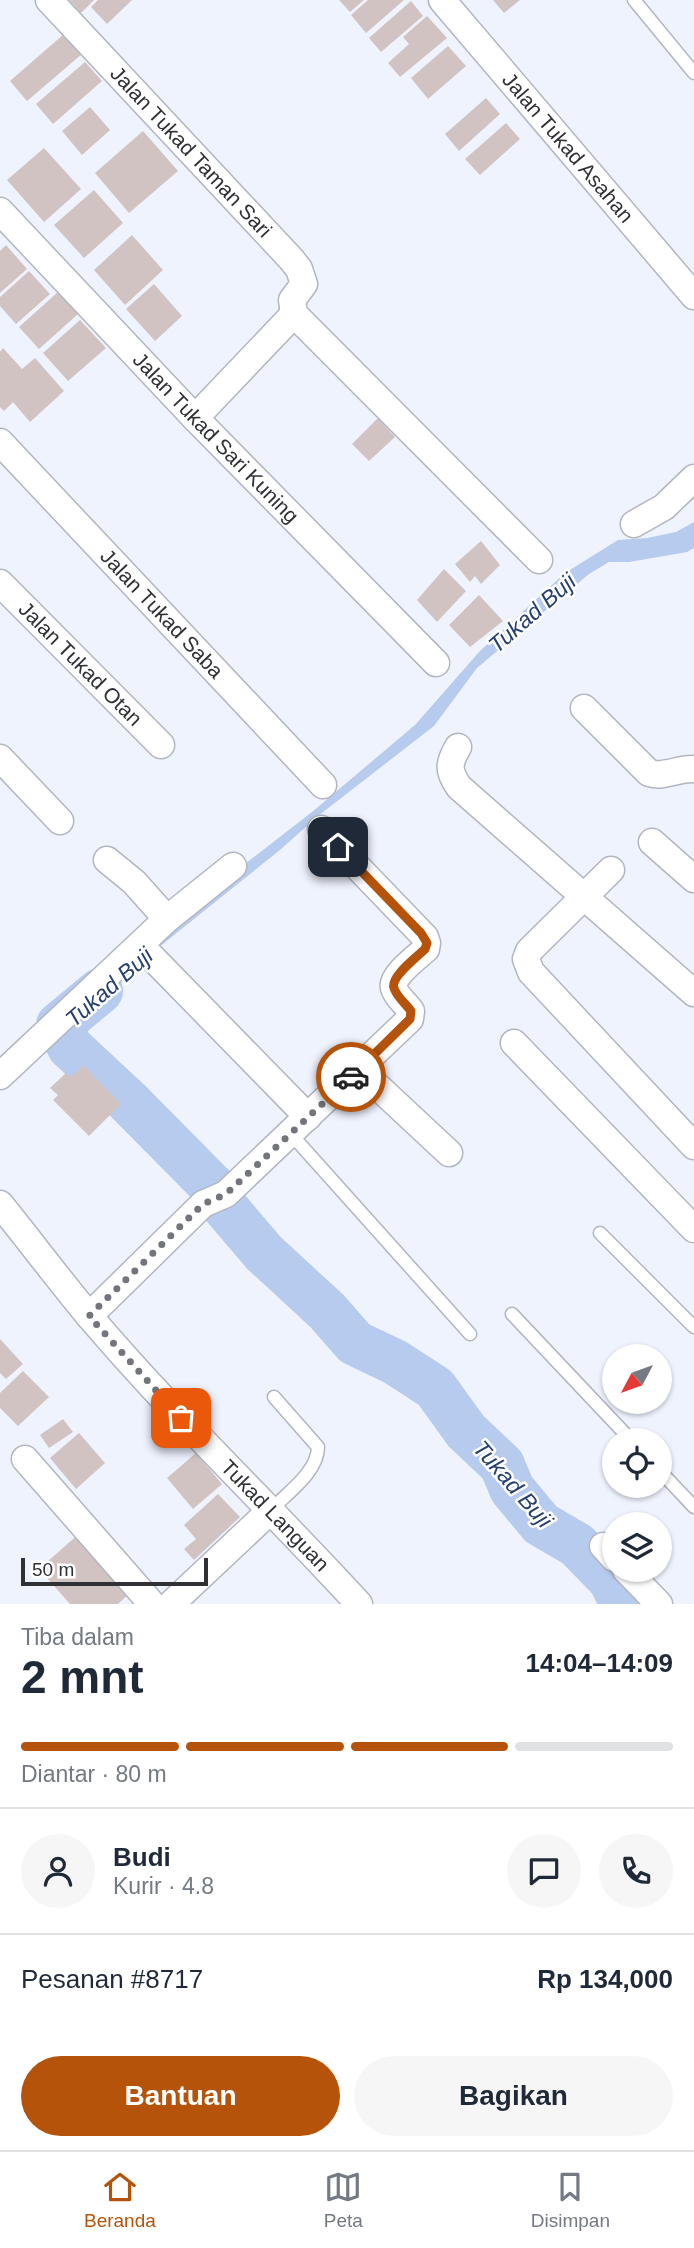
<!DOCTYPE html>
<html lang="id">
<meta charset="utf-8">
<style>
body{margin:0;font-family:Arial,sans-serif;background:#f6f6f7;color:#1f2937;height:100vh;display:flex;flex-direction:column;font-size:26px;white-space:nowrap}
*{box-sizing:border-box;margin:0}
p{font-size:23px;color:#747a83}
.icon{flex:none;width:38px;height:38px;fill:none;stroke:currentColor;stroke-width:2;stroke-linecap:round;stroke-linejoin:round}
.map{position:relative;height:1604px;overflow:hidden}
.details{display:flex;flex-direction:column;background:#fff;flex:1}
.details>*{flex:none}
.needle{width:46px;rotate:229deg}
.buttons{position:absolute;left:602px;top:1344px;display:grid;gap:14px}
.buttons a{display:grid;place-items:center;width:70px;height:70px;border-radius:50%;background:#fff;box-shadow:0 2px 5px #0004;font-size:35px}
.scale{position:absolute;left:21px;bottom:18px;width:187px;box-sizing:border-box;padding-left:7px;border:4px solid #2f3135;border-top:0;font-size:19px;line-height:24px;white-space:nowrap;color:#2f3135;-webkit-text-stroke:5px #fff;paint-order:stroke}
.pin{position:absolute;display:grid;place-items:center;width:60px;height:60px;color:#fff;margin:-30px;border-radius:14px;box-shadow:0 4px 10px #0006}
.courier{position:absolute;display:grid;place-items:center;width:70px;height:70px;margin:-35px;border:5px solid #b45309;border-radius:50%;background:#fff;color:#222;box-shadow:0 2px 9px #0007}
.head em{font-style:normal;font-weight:700}
.head div{display:flex;flex-direction:column-reverse}
.head{display:flex;align-items:center;justify-content:space-between;height:119px;padding:0 21px}
h1{font-size:46px;font-weight:700;line-height:52px}
.bar{display:grid;grid-template-columns:repeat(4,1fr);gap:10px 7px;align-content:center;height:84px;padding:0 21px}
.bar i{height:9px;border-radius:5px;background:#e0e1e3}
.bar .selected{background:#b45309}
.bar p{grid-column:span 4}
.line{display:flex;align-items:center;gap:18px;padding:0 21px;border-top:2px solid #e0e1e3}
.line div{flex:1}
.round{display:grid;place-items:center;flex:none;width:74px;height:74px;border-radius:37px;background:#f6f6f7}
.primary-button{display:flex;gap:14px;margin-top:auto;padding:14px 21px}
.primary-button a{flex:1;height:80px;border-radius:42px;background:#b45309;color:#fff;font-size:28px;font-weight:700;line-height:80px;text-align:center}
.primary-button a+a{background:#f6f6f7;color:#1f2937}
.tab-bar{display:flex;justify-content:space-around;align-items:center;height:98px;border-top:2px solid #e0e1e3;background:#fff;font-size:19px;color:#747a83}
.tab-bar a{display:grid;justify-items:center;gap:4px}
.tab-bar .selected{color:#b45309}
.map>svg:first-child{display:block}
</style>
<div class="map">
<svg width="694" height="1604" viewBox="0 0 694 1604">
<rect width="100%" height="100%" fill="#eff3fe"/>
<!-- water -->
<polygon fill="#b6cbed" points="694,522 694,548 687,552 629,562 609,562 589,574 477,668 434,726 318,816 280,850 128,972 188,908 312,812 415,725 480,651 565,573 618,540 647,538 676,532"/>
<g fill="none" stroke-linecap="round" stroke-linejoin="round">
<!-- river -->
<polyline stroke="#b6cbed" stroke-width="46" points="100,991 59,1025 70,1047 128,1101 213,1187 224,1206 264,1253 327,1311 355,1343 395,1362 435,1388 466,1431 502,1465 512,1489 541,1524 577,1545 611,1580 623,1604"/>
</g>
<!-- building -->
<g fill="#d1c3c2">
<polygon points="69,0 94,0 81,13"/>
<polygon points="98,0 132,0 107,24 91,7"/>
<polygon points="339,0 364,0 350,12"/>
<polygon points="368,0 404,0 366,33 351,15"/>
<polygon points="493,0 520,0 504,13"/>
<polygon points="411,1 423,16 381,52 369,38"/>
<polygon points="427,16 447,38 400,77 388,63 409,44 403,37"/>
<polygon points="64,34 82,54 27,101 10,81"/>
<polygon points="448,46 466,66 428,99 411,78"/>
<polygon points="85,62 102,81 53,124 36,104"/>
<polygon points="486,98 500,114 459,151 445,134"/>
<polygon points="90,107 110,130 82,155 62,131"/>
<polygon points="506,123 520,139 480,175 465,159"/>
<polygon points="143,131 178,171 129,213 95,173"/>
<polygon points="44,148 81,189 44,222 7,180"/>
<polygon points="94,190 123,223 84,258 54,225"/>
<polygon points="132,235 163,270 125,305 94,270"/>
<polygon points="6,245 27,269 0,293 0,251"/>
<polygon points="29,271 50,294 16,324 0,306 0,297"/>
<polygon points="154,284 182,316 155,341 126,309"/>
<polygon points="58,292 78,314 39,349 19,327"/>
<polygon points="80,320 106,348 68,381 43,353"/>
<polygon points="3,348 22,369 35,358 64,391 30,422 13,402 4,411 0,407 0,352"/>
<polygon points="378,418 395,437 369,461 352,444"/>
<polygon points="481,541 500,565 481,584 475,576 470,582 455,564"/>
<polygon points="444,569 466,591 437,622 417,600"/>
<polygon points="479,595 503,621 470,647 449,625"/>
<polygon points="83,1065 121,1104 89,1136 53,1100 58,1095 50,1088 66,1073 71,1077"/>
<polygon points="0,1339 23,1364 6,1379 0,1373"/>
<polygon points="23,1371 49,1397 18,1426 0,1408 0,1393"/>
<polygon points="63,1419 73,1432 49,1448 40,1435"/>
<polygon points="79,1433 105,1463 76,1489 50,1458"/>
<polygon points="196,1453 222,1484 193,1509 167,1478"/>
<polygon points="218,1494 240,1517 194,1560 184,1549 196,1539 184,1525"/>
<polygon points="81,1532 133,1590 118,1604 70,1604 39,1569"/>
</g>
<g fill="none" stroke-linecap="round" stroke-linejoin="round">
<!-- lane casing -->
<g stroke="#b2b6c1" stroke-width="15">
<g id="lane">
<polyline points="634,0 694,73"/>
<polyline points="290,1133 470,1334"/>
<polyline points="600,1233 694,1327"/>
<polyline points="512,1314 631,1440"/>
<polyline points="660,1471 694,1507"/>
<path d="M271 1510C287 1493 318 1472 318 1447L274 1397"/>
</g>
</g>
<!-- street casing -->
<g stroke="#b2b6c1" stroke-width="29">
<g id="street">
<path id="s1" d="M49 0 292 260 299 269 304 284 292 300 294 314"/>
<path id="s2" d="M442 0 694 296"/>
<path id="s3" d="M0 211 195 418 436 663"/>
<polyline points="294,314 539,560"/>
<polyline points="195,418 294,314"/>
<path id="s4" d="M0 442 323 785"/>
<polyline points="634,524 664,507 694,478"/>
<path id="s5" d="M0 583 161 745"/>
<path d="M584 708 649 773C664 778 678 768 694 769"/>
<path d="M458 747C448 764 448 771 459 787L694 993"/>
<polyline points="0,758 60,821"/>
<polyline points="652,842 694,879"/>
<polyline points="107,860 134,882 167,919"/>
<polyline points="611,870 529,951 526,959 531,972 694,1146"/>
<polyline points="140,945 308,1117"/>
<polyline points="514,1043 694,1229"/>
<polyline points="359,1069 449,1153"/>
<polyline points="0,1076 167,919 233,866"/>
<path id="s6" d="M0 1204C30 1241 59 1280 90 1317 175 1417 270 1507 359 1604"/>
<path d="M89 1316 203 1204 226 1194 410 1019 411 1011C406 1004 396 996 394 988 390 977 417 957 426 949L427 943 425 937 321 829"/>
<polyline points="25,1459 152,1604"/>
<polyline points="603,1546 614,1558"/>
<polyline points="626,1570 659,1604"/>
<polyline points="171,1604 271,1510"/>
</g>
</g>
<!-- lane -->
<use href="#lane" stroke="#fff" stroke-width="12"/>
<!-- street -->
<use href="#street" stroke="#fff" stroke-width="26"/>
</g>
<g fill="none" stroke-linecap="round" stroke-linejoin="round">
<!-- done -->
<polyline stroke="#72757b" stroke-width="7" stroke-dasharray="0 12.6" points="181,1418 89,1316 203,1204 226,1194 351,1077"/>
<!-- route -->
<path stroke="#b45309" stroke-width="9" d="M338 847 421 933 427 943 425 949C417 957 390 977 394 988 396 996 406 1004 411 1011L410 1019 351 1077"/>
</g>
<g text-anchor="middle" stroke-width="5" stroke-linejoin="round" paint-order="stroke">
<!-- street labels -->
<g font-size="21" fill="#2f3135" stroke="#fff">
<text dy="7" stroke="none"><textPath href="#s2" startOffset="194">Jalan Tukad Asahan</textPath></text>
<text dy="7" stroke="none"><textPath href="#s1" startOffset="208">Jalan Tukad Taman Sari</textPath></text>
<text dy="7" stroke="none"><textPath href="#s3" startOffset="313">Jalan Tukad Sari Kuning</textPath></text>
<text dy="7" stroke="none"><textPath href="#s4" startOffset="236">Jalan Tukad Saba</textPath></text>
<text dy="7" stroke="none"><textPath href="#s5" startOffset="114">Jalan Tukad Otan</textPath></text>
<text dy="7" stroke="none"><textPath href="#s6" startOffset="416">Tukad Languan</textPath></text>
</g>
<!-- water labels -->
<g font-size="23" font-style="italic" fill="#26416e" stroke="#fff">
<text transform="translate(532 613) rotate(-41)" y="8">Tukad Buji</text>
<text transform="translate(109 987) rotate(-41)" y="8">Tukad Buji</text>
<text transform="translate(513 1484) rotate(49)" y="8">Tukad Buji</text>
</g>
</g>
</svg>
<div class="buttons">
<a><svg class="needle" viewBox="-14 -14 28 28"><path d="M0-13l5 13h-10z" fill="#e53935"/><path d="M0 13l5-13h-10z" fill="#747a83"/></svg></a>
<a><svg class="icon" aria-label="locate" viewBox="0 0 24 24"><circle cx="12" cy="12" r="6"/><path d="M12 2v4M12 18v4M2 12h4M18 12h4"/></svg></a>
<a><svg class="icon" aria-label="layers" viewBox="0 0 24 24"><path d="M12 4l9 5-9 5-9-5zM3 14l9 5 9-5"/></svg></a>
</div>
<div class="scale">50 m</div>
<div class="pin" style="left:181px;top:1418px;background:#ea580c"><svg class="icon" aria-label="bag" viewBox="0 0 24 24"><path d="M5 8h14l-1 12H6zM9 8a3 3 0 0 1 6 0"/></svg></div>
<div class="pin" style="left:338px;top:847px;background:#1f2937"><svg class="icon" aria-label="home" viewBox="0 0 24 24"><path d="M3 11l9-7 9 7M6 9v11h12V9"/></svg></div>
<div class="courier" style="left:351px;top:1077px"><svg class="icon" aria-label="car" viewBox="0 0 24 24"><path d="M5 17H2v-5l4-1 3-4h7l3 4 3 1v5h-3M9 17h6M6 11h13"/><circle cx="7" cy="17" r="2"/><circle cx="17" cy="17" r="2"/></svg></div>
</div>
<section class="details">
<div class="head"><div><h1>2 mnt</h1><p>Tiba dalam</p></div><em>14:04–14:09</em></div>
<div class="bar"><i class="selected"></i><i class="selected"></i><i class="selected"></i><i></i><p>Diantar · 80 m</p></div>
<div class="line" style="height:126px"><a class="round"><svg class="icon" aria-label="person" viewBox="0 0 24 24"><circle cx="12" cy="8" r="4"/><path d="M4 21q1-7 8-7t8 7"/></svg></a><div><b>Budi</b><p>Kurir · 4.8</p></div><a class="round"><svg class="icon" aria-label="chat" viewBox="0 0 24 24"><path d="M4 5h16v11H9l-5 4z"/></svg></a><a class="round"><svg class="icon" aria-label="phone" viewBox="0 0 24 24"><path d="M5 4h4l2 5-3 2q2 4 5 5l2-3 5 2v4C11 20 4 13 5 4z"/></svg></a></div>
<div class="line" style="height:91px"><div>Pesanan #8717</div><b>Rp 134,000</b></div>
<div class="primary-button"><a>Bantuan</a><a>Bagikan</a></div>
</section>
<nav class="tab-bar">
<a class="selected"><svg class="icon" aria-label="home" viewBox="0 0 24 24"><path d="M3 11l9-7 9 7M6 9v11h12V9"/></svg>Beranda</a>
<a><svg class="icon" aria-label="map" viewBox="0 0 24 24"><path d="M3 6l6-2 6 2 6-2v14l-6 2-6-2-6 2zM9 4v14M15 6v14"/></svg>Peta</a>
<a><svg class="icon" aria-label="saved" viewBox="0 0 24 24"><path d="M7 4h10v16l-5-4-5 4z"/></svg>Disimpan</a>
</nav>
